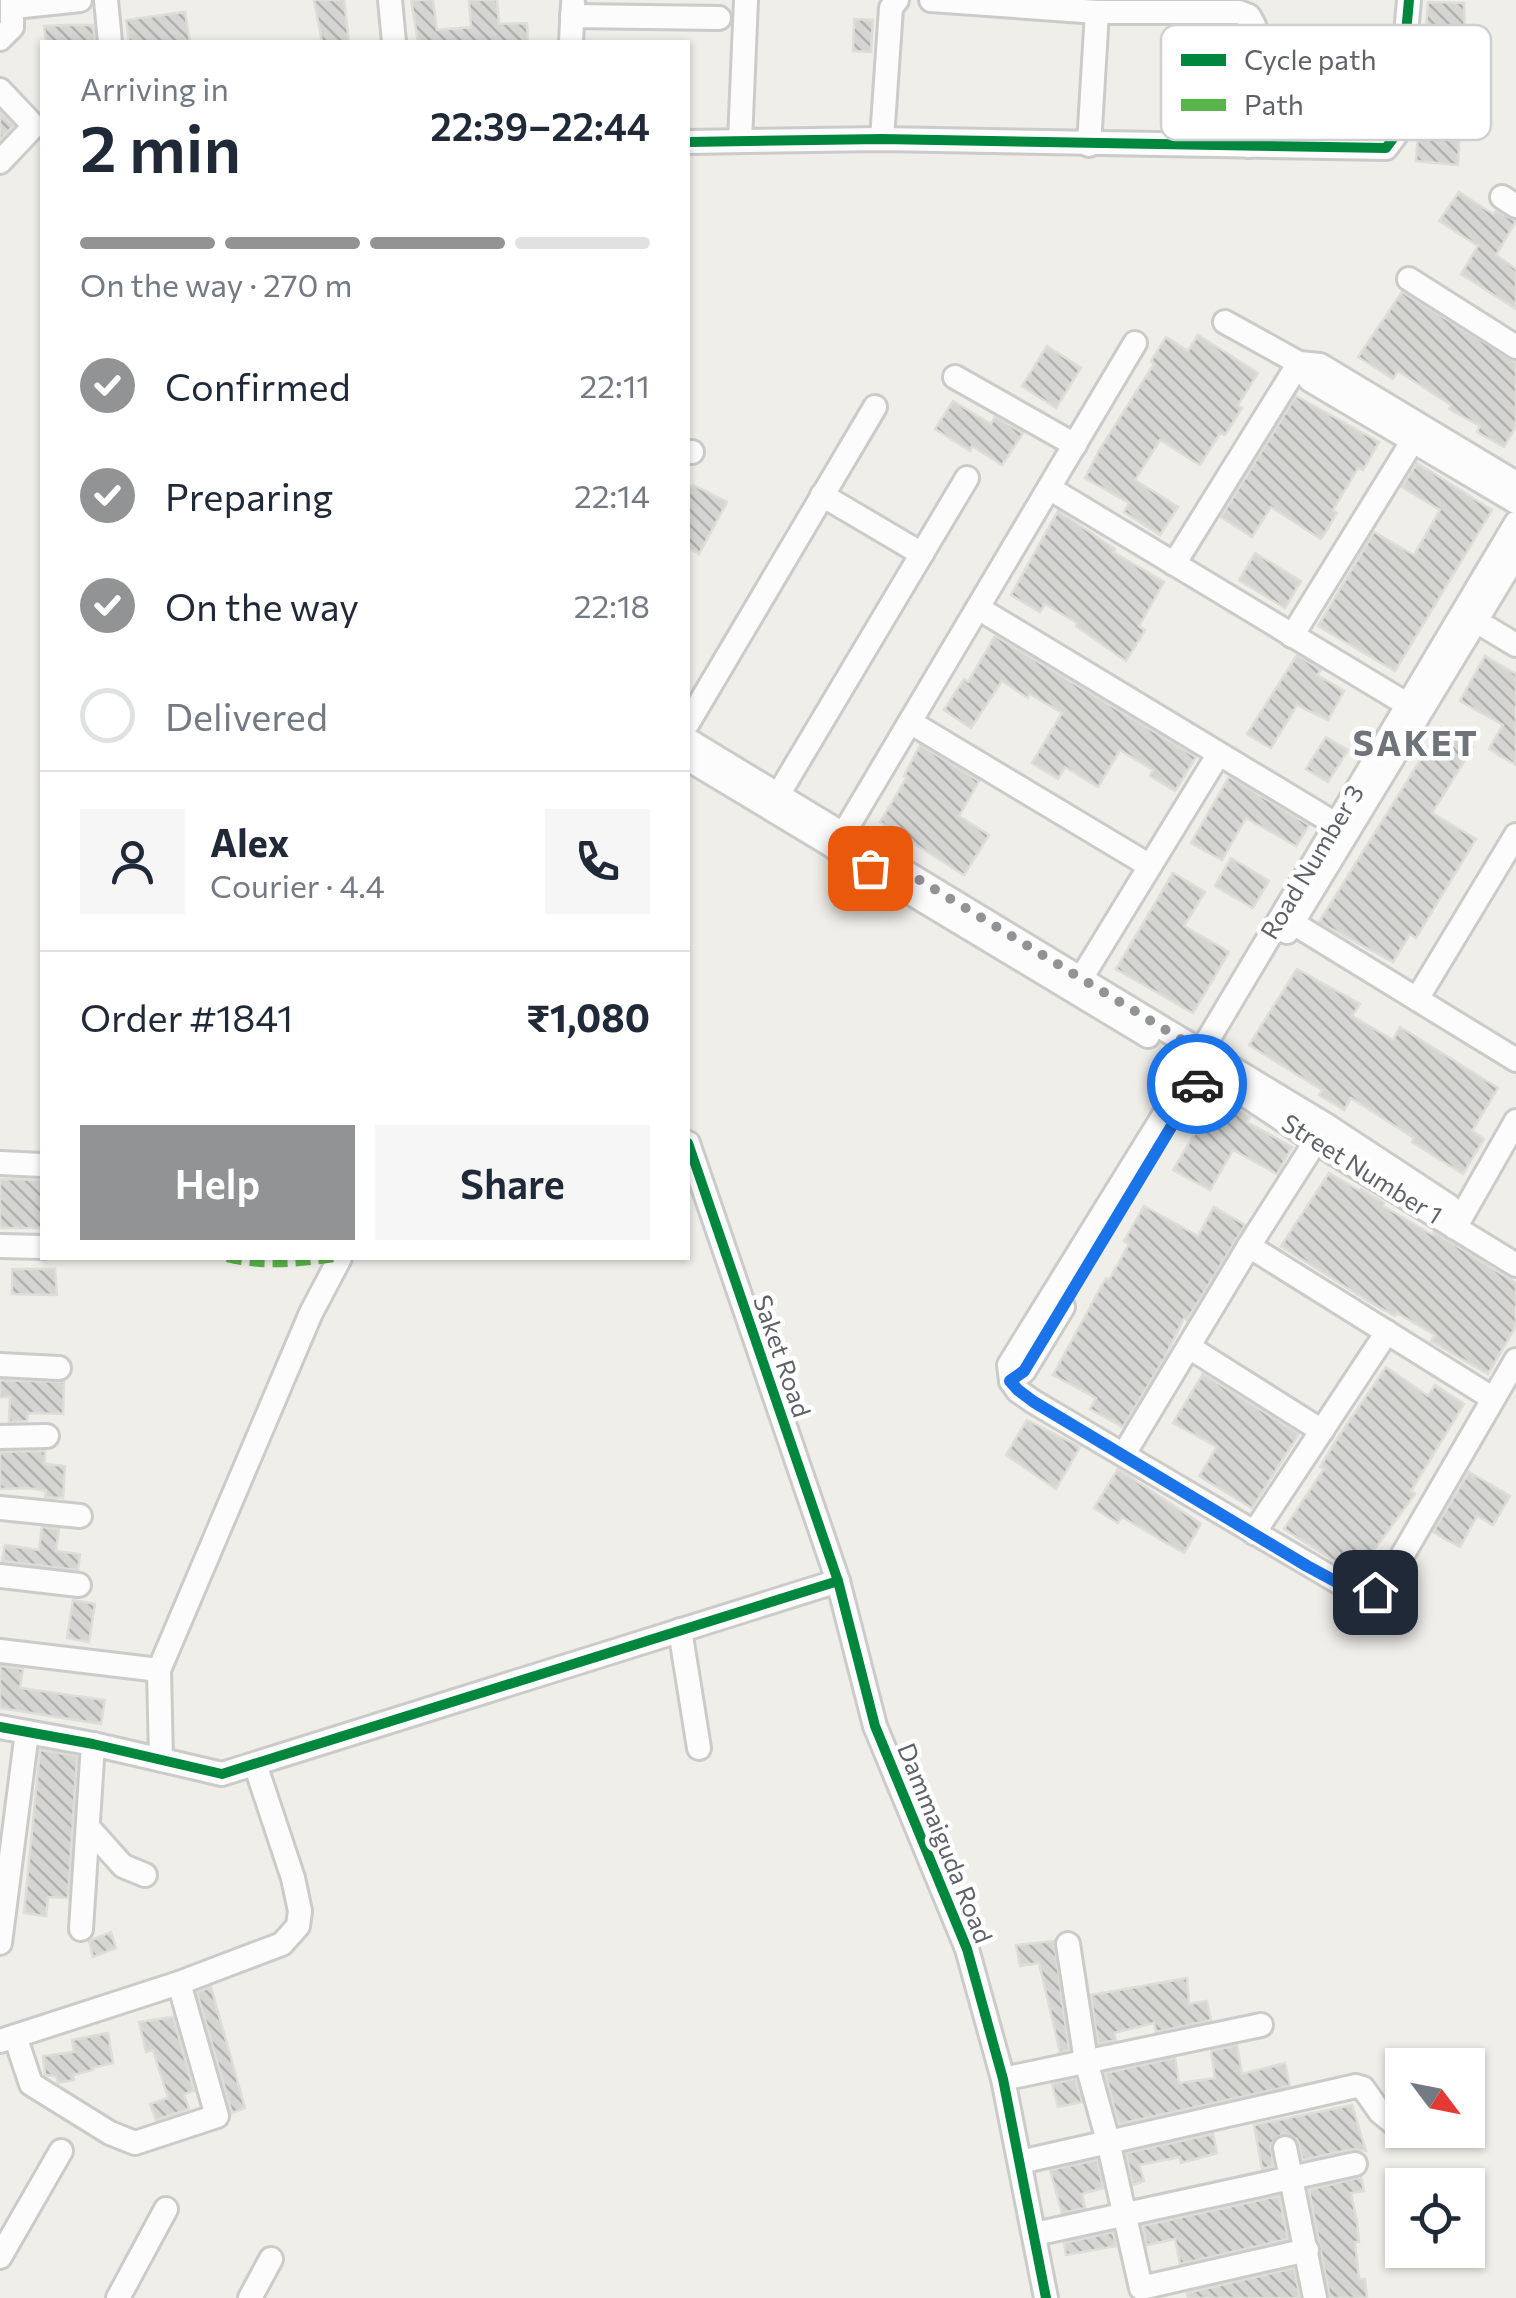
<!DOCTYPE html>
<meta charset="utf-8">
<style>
body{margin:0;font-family:Commissioner,sans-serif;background:#f6f6f7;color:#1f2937;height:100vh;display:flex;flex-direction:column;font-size:38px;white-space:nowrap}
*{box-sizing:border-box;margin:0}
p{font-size:32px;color:#747a83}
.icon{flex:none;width:55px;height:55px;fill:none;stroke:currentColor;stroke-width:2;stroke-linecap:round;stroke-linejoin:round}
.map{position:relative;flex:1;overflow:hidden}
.details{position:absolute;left:40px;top:40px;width:650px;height:1220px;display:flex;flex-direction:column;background:#fff;border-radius:0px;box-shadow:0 2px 8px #0004}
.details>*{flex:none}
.needle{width:65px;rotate:122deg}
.buttons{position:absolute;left:1385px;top:2048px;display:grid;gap:20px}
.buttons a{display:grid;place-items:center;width:100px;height:100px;border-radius:0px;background:#fff;box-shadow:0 2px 8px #0004;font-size:50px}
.pin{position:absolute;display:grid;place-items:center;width:85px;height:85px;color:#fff;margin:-42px;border-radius:20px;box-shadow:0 5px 15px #0006}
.courier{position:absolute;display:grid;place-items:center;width:100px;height:100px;margin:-50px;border:8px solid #1a73e8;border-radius:50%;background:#fff;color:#222;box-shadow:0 2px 12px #0007}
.summary em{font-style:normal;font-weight:600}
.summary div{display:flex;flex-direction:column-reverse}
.summary{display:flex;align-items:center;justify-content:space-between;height:170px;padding:0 40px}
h1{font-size:65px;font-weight:600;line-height:75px}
.bar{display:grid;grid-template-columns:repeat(4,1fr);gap:15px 10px;align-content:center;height:120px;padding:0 40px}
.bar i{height:12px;border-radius:8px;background:#e0e1e3}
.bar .active{background:#919395}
.bar p{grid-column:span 4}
.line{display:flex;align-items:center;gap:25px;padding:0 40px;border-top:2px solid #e0e1e3}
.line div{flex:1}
.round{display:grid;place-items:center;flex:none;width:105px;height:105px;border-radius:0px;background:#f6f6f7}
ol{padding:0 40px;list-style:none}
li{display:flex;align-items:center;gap:30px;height:110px}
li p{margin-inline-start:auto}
li .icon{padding:10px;border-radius:50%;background:#919395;color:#fff;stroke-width:4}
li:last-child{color:#747a83}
li i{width:55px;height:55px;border:5px solid #e0e1e3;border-radius:50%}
.cta{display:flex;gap:20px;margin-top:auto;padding:20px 40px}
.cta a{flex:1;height:115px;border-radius:0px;background:#919395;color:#fff;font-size:40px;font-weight:600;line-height:115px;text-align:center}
.cta a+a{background:#f6f6f7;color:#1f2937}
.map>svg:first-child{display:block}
</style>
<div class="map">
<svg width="1516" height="2298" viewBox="0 0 1516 2298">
<defs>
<pattern id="building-back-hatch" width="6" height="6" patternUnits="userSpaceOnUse" patternTransform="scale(2.5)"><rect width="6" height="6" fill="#d5d5d2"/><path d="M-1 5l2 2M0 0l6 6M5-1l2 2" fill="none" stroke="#b0b0ae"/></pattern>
</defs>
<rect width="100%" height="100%" fill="#efeee9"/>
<!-- building -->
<g fill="url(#building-back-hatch)" stroke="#deddd8" stroke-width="2.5">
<polygon points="314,0 344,0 349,42 322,42"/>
<polygon points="411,0 433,0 437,30 471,27 469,0 497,0 499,24 527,23 528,42 418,42"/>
<polygon points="1428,2 1464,3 1465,35 1458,165 1416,161"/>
<polygon points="185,12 190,42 129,42 126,20"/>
<polygon points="854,19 873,20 871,52 853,51"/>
<polygon points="68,25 93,25 95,42 46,42 44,26"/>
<polygon points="0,112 13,126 0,140"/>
<polygon points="1459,192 1493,214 1496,211 1516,221 1496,255 1516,269 1516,309 1461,274 1478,246 1439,221"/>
<polygon points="1402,292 1516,362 1516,426 1504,447 1477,432 1480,426 1449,409 1451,405 1398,371 1393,379 1358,357"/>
<polygon points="1198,335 1258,373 1238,405 1242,408 1225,435 1220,433 1200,465 1160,440 1135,480 1178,507 1160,535 1124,512 1129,503 1085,478 1100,449 1154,364 1151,361 1166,337 1188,351"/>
<polygon points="1047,346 1081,368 1056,408 1022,386"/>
<polygon points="1296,396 1379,442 1363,470 1358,468 1333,510 1337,513 1321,539 1271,507 1252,537 1221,517"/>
<polygon points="953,401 991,424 995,417 1023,433 1002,465 972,446 970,451 935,429"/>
<polygon points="1417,463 1492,510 1395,671 1318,626 1374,532 1414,555 1440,510 1402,487"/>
<polygon points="688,485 692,487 693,485 727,502 699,554 688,548"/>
<polygon points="1058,511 1115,549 1113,552 1164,582 1139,626 1145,630 1126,661 1076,626 1077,623 1045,604 1040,612 1011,595"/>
<polygon points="1255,553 1301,581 1285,608 1239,580"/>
<polygon points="995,636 1196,757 1175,791 1150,776 1153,770 1120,750 1098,787 1065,767 1058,779 1032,763 1062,713 1030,694 1028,698 1002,681 971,728 944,710 964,679 968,682"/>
<polygon points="1297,655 1321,670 1317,675 1344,691 1328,720 1297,705 1271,748 1247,734"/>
<polygon points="1485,656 1516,674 1516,765 1489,749 1503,725 1460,701"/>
<polygon points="1441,727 1473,747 1432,813 1476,839 1416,938 1410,934 1393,962 1319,922"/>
<polygon points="1326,737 1348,750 1328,782 1306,769"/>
<polygon points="920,745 979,781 959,816 989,835 964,875 880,822 907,777 904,776"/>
<polygon points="1229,777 1309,825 1296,846 1246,818 1222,860 1191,843"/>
<polygon points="1231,858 1269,881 1253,908 1215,886"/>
<polygon points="1173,873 1205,892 1184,926 1229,952 1193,1013 1116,969"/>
<polygon points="1297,969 1360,1004 1352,1016 1393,1040 1400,1027 1498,1088 1472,1131 1484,1139 1463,1174 1412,1142 1414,1138 1351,1098 1344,1110 1319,1095 1322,1090 1249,1045"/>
<polygon points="1216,1098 1250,1117 1247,1122 1292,1147 1277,1174 1233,1150 1210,1190 1173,1170"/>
<polygon points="1329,1173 1360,1191 1361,1189 1384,1203 1383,1206 1433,1235 1434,1232 1516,1283 1516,1326 1488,1374 1431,1341 1435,1335 1397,1313 1395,1316 1368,1301 1281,1246"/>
<polygon points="0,1179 42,1180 42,1228 0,1228"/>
<polygon points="1144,1206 1198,1236 1214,1207 1245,1225 1187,1320 1184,1318 1164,1359 1123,1427 1090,1409 1096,1398 1053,1375 1106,1278 1109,1280 1129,1244 1124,1241"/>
<polygon points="12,1269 55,1269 57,1295 12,1294"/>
<polygon points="1386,1367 1428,1396 1435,1385 1464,1404 1411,1491 1415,1494 1374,1550 1382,1555 1368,1577 1361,1578 1284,1529 1324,1469 1320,1467 1337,1439"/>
<polygon points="1203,1374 1299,1434 1252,1508 1199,1476 1217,1447 1173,1423"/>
<polygon points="0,1380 64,1382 63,1414 28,1413 27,1421 9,1422 10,1397 0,1397"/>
<polygon points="1027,1420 1080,1447 1056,1489 1006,1455"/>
<polygon points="45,1451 45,1464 65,1466 63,1498 45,1497 46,1491 28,1488 0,1489 0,1452"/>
<polygon points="1118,1469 1201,1524 1184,1553 1122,1517 1118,1523 1094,1508"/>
<polygon points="1469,1472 1510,1496 1493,1525 1477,1516 1460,1547 1433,1532"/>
<polygon points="42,1527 59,1529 56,1551 80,1554 78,1570 2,1561 5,1545 39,1550"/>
<polygon points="73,1600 95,1604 89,1642 67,1638"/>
<polygon points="0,1666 23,1669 20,1688 105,1700 101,1724 0,1708"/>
<polygon points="40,1750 77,1756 68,1898 48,1897 46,1916 24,1913"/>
<polygon points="111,1932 116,1948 93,1957 89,1941"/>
<polygon points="1054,1941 1069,2050 1060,2052 1039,1963 1020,1966 1016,1945"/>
<polygon points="1187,1978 1189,2004 1207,2001 1211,2020 1156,2032 1154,2023 1114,2033 1116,2040 1098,2044 1091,1995"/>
<polygon points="211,1987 245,2108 232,2113 197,1992"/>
<polygon points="173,2017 194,2091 184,2094 189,2109 156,2120 150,2104 168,2098 153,2050 146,2052 139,2022"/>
<polygon points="108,2033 113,2063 92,2068 93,2070 73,2075 74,2080 58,2083 56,2076 45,2075 43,2056 74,2052 72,2040"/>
<polygon points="1237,2045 1242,2074 1285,2063 1290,2086 1119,2124 1105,2073 1175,2058 1179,2083 1215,2078 1211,2051"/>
<polygon points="1075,2079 1082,2102 1058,2107 1052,2084"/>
<polygon points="1352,2105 1366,2151 1352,2149 1303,2160 1297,2139 1283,2133 1271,2144 1273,2166 1262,2169 1254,2125"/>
<polygon points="1213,2134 1217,2153 1181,2163 1180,2157 1139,2165 1144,2181 1133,2185 1126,2153"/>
<polygon points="1097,2160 1103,2188 1082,2194 1085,2208 1062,2213 1050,2170"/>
<polygon points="1361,2177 1364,2191 1351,2193 1357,2222 1359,2242 1355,2242 1359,2279 1365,2279 1367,2298 1330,2298 1309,2190"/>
<polygon points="1279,2196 1288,2239 1180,2264 1175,2239 1147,2245 1142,2226"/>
<polygon points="1113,2232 1116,2246 1066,2255 1064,2243"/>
<polygon points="1294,2268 1300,2298 1188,2298 1187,2293"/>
</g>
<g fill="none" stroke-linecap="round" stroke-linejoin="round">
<!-- minor casing -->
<g stroke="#cbcbca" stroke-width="28">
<g id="minor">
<polyline points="106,0 110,42"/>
<polyline points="390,0 394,42"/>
<polyline points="931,0 1097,12 1239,12 1249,16 1254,25 1249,146"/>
<polyline points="14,7 80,0"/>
<polyline points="572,16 719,18"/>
<polyline points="0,39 12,27 12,0"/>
<polyline points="571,42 573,3"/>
<polyline points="0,90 34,126 0,162"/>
<polyline points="882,139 891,8 897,0"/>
<polyline points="740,141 746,0"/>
<polyline points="688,142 882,139 1386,148 1397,133 1409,0"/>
<polyline points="1089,145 1097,12"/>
<polyline points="1502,197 1516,206"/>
<polyline points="1409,279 1516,347"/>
<polyline points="955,377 1075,445"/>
<polyline points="688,452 692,452"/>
<polyline points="1516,483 1320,365 1299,363 1310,380 1516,502"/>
<polyline points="1049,488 1418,711"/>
<polyline points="822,495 922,554"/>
<polyline points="1174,564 1299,363 1225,322"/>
<polyline points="978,608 1347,831"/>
<polyline points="1476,621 1516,645"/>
<polyline points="1292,636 1420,429"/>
<polyline points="910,722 1150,866"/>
<polyline points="688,723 875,407"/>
<polyline points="688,740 1197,1049"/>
<polyline points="688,759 1148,1036"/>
<polyline points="778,795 967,478"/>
<polyline points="835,848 1135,343"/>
<polyline points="1293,923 1516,1060"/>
<polyline points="1287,932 1516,555"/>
<polyline points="1082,977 1218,755"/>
<polyline points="1417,999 1516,835"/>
<polyline points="1203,1048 1516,523"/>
<polyline points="1227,1065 1326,1125 1449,1206"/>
<polyline points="1209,1071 1316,1142 1516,1265"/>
<polyline points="688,1143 838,1581 875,1726 967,1949 1003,2079 1046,2298"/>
<polyline points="0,1163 42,1165"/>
<polyline points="1455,1228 1516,1121"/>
<polyline points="0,1246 42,1247"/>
<polyline points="1249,1246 1492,1398"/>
<polyline points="1189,1347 1322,1431"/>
<polyline points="0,1365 59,1368"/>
<polyline points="1011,1381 1018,1391 1034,1402 1357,1593 1375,1592 1388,1580 1516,1360"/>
<polyline points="1011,1381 1009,1365 1193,1068"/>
<polyline points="1011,1381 1024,1371 1063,1307"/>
<polyline points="0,1437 47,1436"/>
<polyline points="1124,1454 1249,1246 1326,1125"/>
<polyline points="0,1508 80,1516"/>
<polyline points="1254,1533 1387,1332"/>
<polyline points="0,1576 79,1585"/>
<polyline points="680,1630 699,1748"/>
<polyline points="0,1651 159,1670"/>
<polyline points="0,1727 93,1744 222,1774 838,1581"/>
<polyline points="161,1760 159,1670 311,1313 340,1258"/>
<polyline points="88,1827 123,1866 145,1875"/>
<polyline points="81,1929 93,1744"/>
<polyline points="0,1943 27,1732"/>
<polyline points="1068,1944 1086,2061 1108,2141 1141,2288 1307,2250"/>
<polyline points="179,1983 282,1944 298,1926 300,1911 293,1878 255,1764"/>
<polyline points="0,2041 179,1983 217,2116 135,2143 110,2133 31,2084 15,2036"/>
<polyline points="1003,2079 1261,2025"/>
<polyline points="1285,2148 1315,2298"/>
<polyline points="1020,2162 1356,2086 1363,2088 1380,2112 1402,2130"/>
<polyline points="1035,2234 1355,2164"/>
<polyline points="0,2257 61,2151"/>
<polyline points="118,2298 166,2209"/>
<polyline points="250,2298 271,2259"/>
</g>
</g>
<!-- minor -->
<use href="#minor" stroke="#fdfcfc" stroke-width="22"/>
<!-- quiet -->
<path stroke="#58b549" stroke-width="8" stroke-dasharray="15 8" stroke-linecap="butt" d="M227 1258C264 1267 298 1263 335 1258"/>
<!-- cycleway casing -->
<g stroke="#fff" stroke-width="16">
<g id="cycleway">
<polyline points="688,142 882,139 1386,148 1397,133 1409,0"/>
<polyline points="688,1143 838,1581 875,1726 967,1949 1003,2079 1046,2298"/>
<polyline points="0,1727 93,1744 222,1774 838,1581"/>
</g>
</g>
<!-- cycleway -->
<use href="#cycleway" stroke="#00873e" stroke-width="10"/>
</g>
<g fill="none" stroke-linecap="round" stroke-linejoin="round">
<!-- done -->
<polyline stroke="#919395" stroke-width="10" stroke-dasharray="0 18" points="870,868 836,848 844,834 1197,1049 1191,1057 1191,1066 1204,1073 1197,1084"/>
<!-- route -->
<polyline stroke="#1a73e8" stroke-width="12" points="1197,1084 1024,1371 1010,1381 1018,1390 1034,1402 1307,1566 1357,1593 1375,1592"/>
</g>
<g text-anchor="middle" stroke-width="9" stroke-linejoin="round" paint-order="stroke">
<!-- street labels -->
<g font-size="25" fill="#5e6268" stroke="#fff">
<text transform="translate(1312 862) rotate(-59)" y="9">Road Number 3</text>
<text transform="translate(1362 1169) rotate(32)" y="9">Street Number 1</text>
<text transform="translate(782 1356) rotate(71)" y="9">Saket Road</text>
<text transform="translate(945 1843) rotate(68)" y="9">Dammaiguda Road</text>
</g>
<!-- district labels -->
<g font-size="35" font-weight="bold" letter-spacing="2.5" fill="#6f747a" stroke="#fff">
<text x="1416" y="756">SAKET</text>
</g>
</g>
<!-- legend -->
<rect x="1161" y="25" width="330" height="115" rx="15" fill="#fff" stroke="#cfd0d2" stroke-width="2.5"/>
<rect x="1181" y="54" width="45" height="12" fill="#00873e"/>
<rect x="1181" y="99" width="45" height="12" fill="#58b549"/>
<g font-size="28" fill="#5e6268">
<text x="1244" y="70">Cycle path</text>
<text x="1244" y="115">Path</text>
</g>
</svg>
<div class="buttons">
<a><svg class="needle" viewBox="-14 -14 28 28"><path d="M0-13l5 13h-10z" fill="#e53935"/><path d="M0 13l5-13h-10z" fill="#747a83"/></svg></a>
<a><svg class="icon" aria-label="locate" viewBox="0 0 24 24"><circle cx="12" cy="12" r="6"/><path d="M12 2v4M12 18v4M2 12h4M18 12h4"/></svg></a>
</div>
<div class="pin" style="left:870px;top:868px;background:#ea580c"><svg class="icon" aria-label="bag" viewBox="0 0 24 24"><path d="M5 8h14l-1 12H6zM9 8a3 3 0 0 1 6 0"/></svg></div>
<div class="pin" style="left:1375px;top:1592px;background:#1f2937"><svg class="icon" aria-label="home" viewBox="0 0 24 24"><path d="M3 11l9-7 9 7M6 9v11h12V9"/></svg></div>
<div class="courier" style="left:1197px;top:1084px"><svg class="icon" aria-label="car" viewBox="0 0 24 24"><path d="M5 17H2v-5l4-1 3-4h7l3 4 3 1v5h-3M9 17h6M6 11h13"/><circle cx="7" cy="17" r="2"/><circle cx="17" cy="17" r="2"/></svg></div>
<section class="details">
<div class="summary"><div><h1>2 min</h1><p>Arriving in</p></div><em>22:39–22:44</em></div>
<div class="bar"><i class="active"></i><i class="active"></i><i class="active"></i><i></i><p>On the way · 270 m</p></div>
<ol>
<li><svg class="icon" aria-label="check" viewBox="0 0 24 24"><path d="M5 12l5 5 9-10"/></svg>Confirmed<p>22:11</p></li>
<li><svg class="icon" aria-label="check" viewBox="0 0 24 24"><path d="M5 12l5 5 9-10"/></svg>Preparing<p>22:14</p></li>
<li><svg class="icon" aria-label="check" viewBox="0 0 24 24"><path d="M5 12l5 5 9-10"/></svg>On the way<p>22:18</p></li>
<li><i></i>Delivered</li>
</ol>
<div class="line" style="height:180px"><a class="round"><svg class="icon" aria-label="person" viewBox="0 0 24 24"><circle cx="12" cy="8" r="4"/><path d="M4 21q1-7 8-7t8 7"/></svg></a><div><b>Alex</b><p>Courier · 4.4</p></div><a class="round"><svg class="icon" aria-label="phone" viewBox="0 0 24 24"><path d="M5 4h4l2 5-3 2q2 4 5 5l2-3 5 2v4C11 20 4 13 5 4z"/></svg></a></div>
<div class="line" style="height:130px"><div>Order #1841</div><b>₹1,080</b></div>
<div class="cta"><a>Help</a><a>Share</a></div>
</section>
</div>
